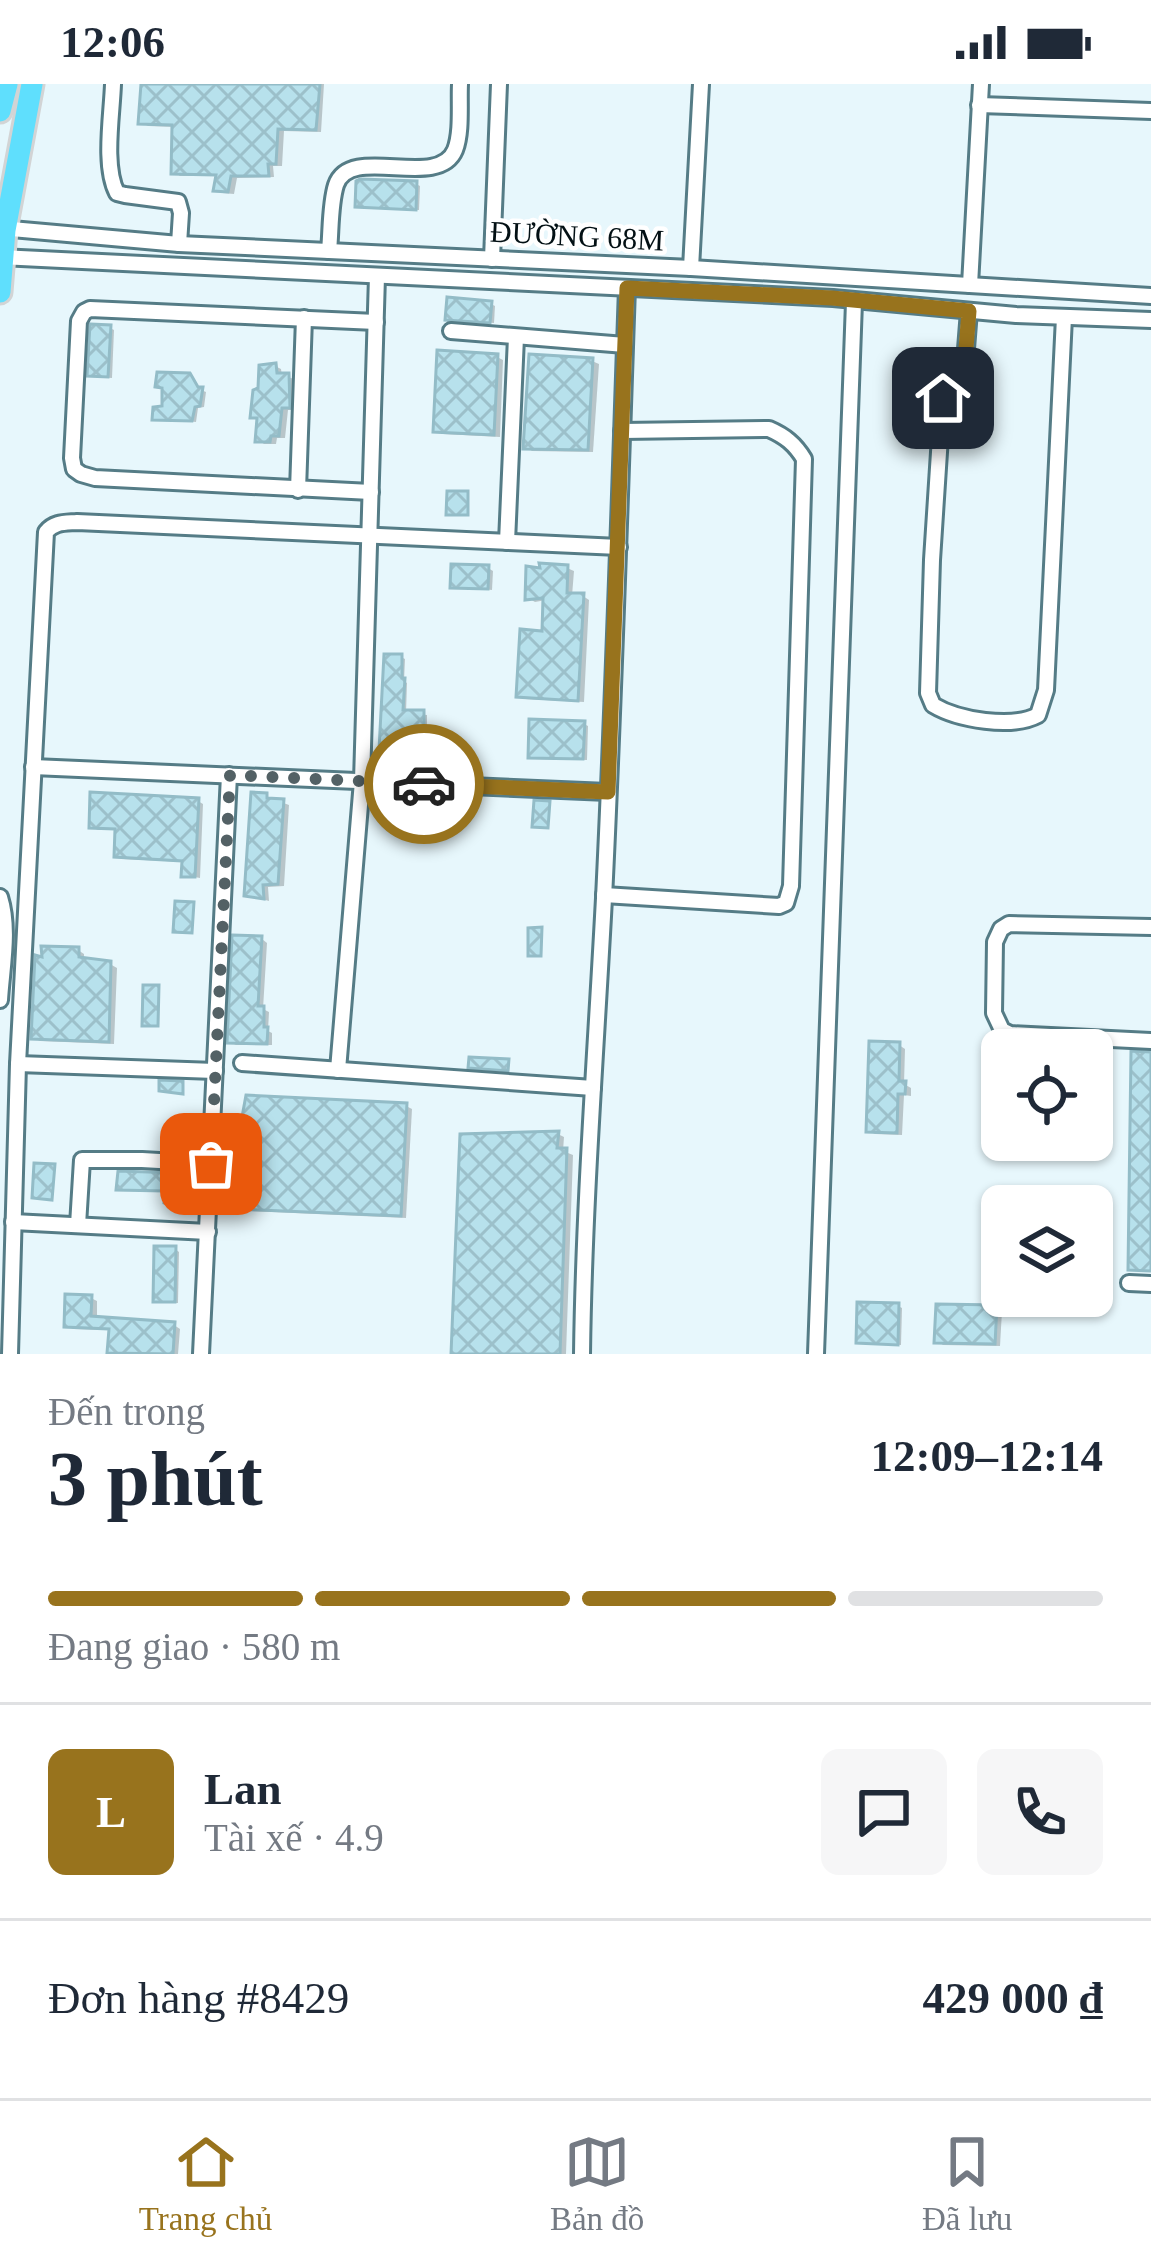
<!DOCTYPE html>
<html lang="vi">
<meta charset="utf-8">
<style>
body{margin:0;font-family:"Times New Roman",serif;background:#f6f6f7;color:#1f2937;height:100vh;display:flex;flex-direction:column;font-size:45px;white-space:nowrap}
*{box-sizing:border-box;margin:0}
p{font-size:39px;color:#747a83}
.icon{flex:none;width:66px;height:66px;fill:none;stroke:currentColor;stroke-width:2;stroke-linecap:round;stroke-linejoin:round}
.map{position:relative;height:1270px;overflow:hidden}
.panel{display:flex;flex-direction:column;background:#fff;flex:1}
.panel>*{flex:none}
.buttons{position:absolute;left:981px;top:945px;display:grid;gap:24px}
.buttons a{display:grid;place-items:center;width:132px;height:132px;border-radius:18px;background:#fff;box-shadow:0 3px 9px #0004;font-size:60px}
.pin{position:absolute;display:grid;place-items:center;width:102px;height:102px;color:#fff;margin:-51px;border-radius:24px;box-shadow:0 6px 18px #0006}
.courier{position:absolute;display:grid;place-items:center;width:120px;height:120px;margin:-60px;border:9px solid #98731d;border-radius:50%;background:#fff;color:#222;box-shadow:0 3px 15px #0007}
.summary em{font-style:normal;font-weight:700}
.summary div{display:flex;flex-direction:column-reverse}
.summary{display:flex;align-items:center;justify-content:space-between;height:204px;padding:0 48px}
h1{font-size:78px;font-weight:700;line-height:90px}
.bar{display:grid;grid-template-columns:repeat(4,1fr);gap:18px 12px;align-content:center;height:144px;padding:0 48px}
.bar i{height:15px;border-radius:9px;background:#e0e1e3}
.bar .selected{background:#98731d}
.bar p{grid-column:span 4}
.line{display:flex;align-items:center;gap:30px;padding:0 48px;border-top:3px solid #e0e1e3}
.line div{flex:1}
.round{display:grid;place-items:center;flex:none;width:126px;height:126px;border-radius:18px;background:#f6f6f7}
.status{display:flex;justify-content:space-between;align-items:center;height:84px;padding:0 60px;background:#fff;direction:ltr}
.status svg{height:33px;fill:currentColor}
.tabs{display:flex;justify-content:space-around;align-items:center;height:168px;border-top:3px solid #e0e1e3;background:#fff;font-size:33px;color:#747a83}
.tabs a{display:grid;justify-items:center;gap:6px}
.tabs .selected{color:#98731d}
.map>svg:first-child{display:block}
</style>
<div class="status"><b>12:06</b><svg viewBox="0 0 49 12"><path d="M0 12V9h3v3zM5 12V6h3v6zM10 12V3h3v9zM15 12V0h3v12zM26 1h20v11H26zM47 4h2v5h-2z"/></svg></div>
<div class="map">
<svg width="1151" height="1270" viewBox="0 0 1151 1270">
<defs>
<pattern id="building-cross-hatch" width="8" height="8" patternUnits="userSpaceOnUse" patternTransform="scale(3)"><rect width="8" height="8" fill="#b7e1ec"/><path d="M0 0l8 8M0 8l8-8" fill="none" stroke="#9cc0ca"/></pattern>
</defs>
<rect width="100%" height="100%" fill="#e7f7fc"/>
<!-- shadow -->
<g fill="#0003">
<polygon points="144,0 324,0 321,48 284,47 282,82 273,82 274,93 237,94 234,110 222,109 216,106 218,92 180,92 174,88 175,43 148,42 141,38"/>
<polygon points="416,100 420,102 419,126 362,124 358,122"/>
<polygon points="491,220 495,222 494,239 452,236"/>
<polygon points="110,244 114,246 112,294 95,293 91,291"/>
<polygon points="497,273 503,276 500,353 443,350 436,346"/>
<polygon points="592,277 599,280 593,368 532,367 526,363"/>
<polygon points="275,282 281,285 282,292 295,295 295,326 288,326 285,354 277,354 276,360 264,360 258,356 260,336 253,332"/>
<polygon points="189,292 201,306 206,308 204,323 198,324 196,338 155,334"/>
<polygon points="488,484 493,487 492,506 454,502"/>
<polygon points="567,484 574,487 572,512 583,512 589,516 584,618 525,615 519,611 545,550 546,516 535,518 528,514"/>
<polygon points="401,573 405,575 404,597 407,599 406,629 427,631 427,668 382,665"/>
<polygon points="584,640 588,642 587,676 535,675 531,672"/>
<polygon points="270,714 289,721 284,802 268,803 269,817 247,811 269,730"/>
<polygon points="198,717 203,720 200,794 184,791 185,778 123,775 117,771 118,746 98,746 92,743"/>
<polygon points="262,855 267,859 263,925 269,928 268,947 272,949 272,961 236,961 230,958"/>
<polygon points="78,866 84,870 84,876 110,880 117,884 114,960 40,957 34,954"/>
<polygon points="899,961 905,965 904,1000 911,1004 911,1012 904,1011 902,1051 875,1050 869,1047"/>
<polygon points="406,1022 412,1025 406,1134 246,1127 239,1123"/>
<polygon points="174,1049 183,1050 183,1066 174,1065"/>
<polygon points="558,1050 564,1053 563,1067 573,1071 566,1270 454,1270 463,1053"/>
<polygon points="178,1092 181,1094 181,1122 171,1120 168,1108 123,1106"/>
<polygon points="175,1165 179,1168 178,1219 160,1219 156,1216"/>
<polygon points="91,1214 97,1217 97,1236 174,1241 180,1245 178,1270 110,1270 112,1246 73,1245 67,1241"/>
<polygon points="898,1222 902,1224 901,1261 859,1258"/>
<polygon points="996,1224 1002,1227 1000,1262 943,1261 937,1257"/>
</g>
<!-- building -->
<g fill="url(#building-cross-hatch)" stroke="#93bcc7" stroke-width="3">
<polygon points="141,0 320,0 316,46 278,45 276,80 268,80 269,92 231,92 228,108 213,107 216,91 171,90 172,41 138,40"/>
<polygon points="360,95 417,97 416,126 355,123 356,97"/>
<polygon points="447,213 492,217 490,239 445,236"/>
<polygon points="90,240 111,241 108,293 87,292"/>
<polygon points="437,266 498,270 494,351 433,348"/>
<polygon points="529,270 593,274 588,366 523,365"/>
<polygon points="276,279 277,289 289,289 290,324 282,324 279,352 271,352 270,358 255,358 257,334 250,334 253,306 258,304 259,281"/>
<polygon points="157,288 190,289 198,303 203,303 200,322 195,323 192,337 152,336 153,323 162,322 162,304 155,303"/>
<polygon points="447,407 468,407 468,431 446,431"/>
<polygon points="539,479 568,481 567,509 584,509 578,617 516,613 520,545 542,547 543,514 525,516 526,482 540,484"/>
<polygon points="451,480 489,481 488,505 450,504"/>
<polygon points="384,570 402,570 402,594 405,594 403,626 424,626 424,667 379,666"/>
<polygon points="529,635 585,637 583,675 528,674"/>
<polygon points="90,708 199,714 195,793 181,793 182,777 114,773 115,745 89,744"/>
<polygon points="251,708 267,709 267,714 284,715 278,800 263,801 264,815 244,812"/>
<polygon points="534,716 550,717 548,744 532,743"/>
<polygon points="175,817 194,818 192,849 173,848"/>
<polygon points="542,843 541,872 528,872 528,844"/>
<polygon points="232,851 262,852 258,922 264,922 264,943 268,943 267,960 227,959"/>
<polygon points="41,862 79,863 79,873 111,877 109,958 31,955 35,871 42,873"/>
<polygon points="143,901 159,901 158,942 142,942"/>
<polygon points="869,957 900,958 899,997 906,997 905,1010 898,1010 897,1049 866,1048"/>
<polygon points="1131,967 1151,968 1151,1187 1128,1186"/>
<polygon points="469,973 509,975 508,987 468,984"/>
<polygon points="159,996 183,997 183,1010 159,1007"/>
<polygon points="246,1011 407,1019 401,1132 236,1125 238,1102 234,1077"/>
<polygon points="559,1047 557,1064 567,1064 560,1270 451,1270 460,1050"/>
<polygon points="34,1079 55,1080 52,1116 32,1114"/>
<polygon points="118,1087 179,1089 178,1123 164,1119 165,1107 116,1106"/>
<polygon points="154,1162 176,1162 175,1218 153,1218"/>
<polygon points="65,1210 92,1211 91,1232 175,1238 173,1270 107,1269 109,1245 64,1243"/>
<polygon points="857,1218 899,1219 898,1261 856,1259"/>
<polygon points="936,1220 997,1221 995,1260 934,1259"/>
</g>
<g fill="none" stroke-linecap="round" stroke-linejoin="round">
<!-- minor casing -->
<g stroke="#557c86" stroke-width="20">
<g id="minor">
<path d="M113 0C112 31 103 82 117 109L125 111 178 118 181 129 179 160"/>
<polyline points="979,21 1151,27"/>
<polyline points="0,144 179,160 691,184 1151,212"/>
<path d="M329 167C331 147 330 120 336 101 350 59 438 107 455 66 462 48 459 20 460 0"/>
<polyline points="0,173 833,214 1016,231 1151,236"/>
<polyline points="492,175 499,0"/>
<polyline points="691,184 701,0"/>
<polyline points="970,201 981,0"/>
<path d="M969 227 964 290C956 304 945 302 942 322L932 476 928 609 933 621C958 636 1012 645 1038 631L1046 606 1064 233"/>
<polyline points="451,247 625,261"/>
<polyline points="298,406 304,234"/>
<polyline points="371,408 95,394 81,390 74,385 72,374 79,237 84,228 90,225 376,238"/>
<polyline points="507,458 516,253"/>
<polyline points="33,683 608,708"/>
<path d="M604 811 779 822 786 819 791 802 804 375C795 360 785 352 769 345L622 347"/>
<path d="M0 813C10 845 2 883 0 916"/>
<polyline points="1151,843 1009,840 1001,845 995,858 994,929 1002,946 1010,950 1151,957"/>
<polyline points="242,979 593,1004"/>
<polyline points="18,980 215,987"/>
<polyline points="338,986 362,697 377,192"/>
<polyline points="13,1138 208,1148"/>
<polyline points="78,1141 82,1076 142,1076 211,1080"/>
<polyline points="1129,1199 1151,1200"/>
<path d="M10 1270 18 980 46 448C54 438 64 439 77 438L619 463"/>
<polyline points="201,1270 229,691"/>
<path d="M582 1270C584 1118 596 966 604 814 614 611 620 407 627 204"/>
<polyline points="816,1270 854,218"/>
</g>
</g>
<!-- highway casing -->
<g stroke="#d2d4d5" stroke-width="27">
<g id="highway">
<polyline points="0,27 7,0"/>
<polyline points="0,208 5,146 32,0"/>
</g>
</g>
<!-- minor -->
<use href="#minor" stroke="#fff" stroke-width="14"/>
<!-- highway -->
<use href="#highway" stroke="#5fdffd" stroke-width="21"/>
</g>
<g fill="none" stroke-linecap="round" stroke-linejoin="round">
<!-- done -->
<polyline stroke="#536165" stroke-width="12" stroke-dasharray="0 21.6" points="211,1080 230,691 424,700"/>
<!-- route -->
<path stroke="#98731d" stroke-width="15" d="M424 700 608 708 627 204 832 214 969 227 964 290C959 300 948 303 943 314"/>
</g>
<g text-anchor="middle" stroke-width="9" stroke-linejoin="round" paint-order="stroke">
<!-- street labels -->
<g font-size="30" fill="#031014" stroke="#fff">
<text transform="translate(577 152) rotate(3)" y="10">ĐƯỜNG 68M</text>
</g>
</g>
</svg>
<div class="buttons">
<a><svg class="icon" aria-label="locate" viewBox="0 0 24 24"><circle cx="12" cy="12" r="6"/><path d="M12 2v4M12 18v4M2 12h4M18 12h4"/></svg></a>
<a><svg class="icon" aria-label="layers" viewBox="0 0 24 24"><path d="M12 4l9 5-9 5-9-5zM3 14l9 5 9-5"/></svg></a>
</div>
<div class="pin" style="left:211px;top:1080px;background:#ea580c"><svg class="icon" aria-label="bag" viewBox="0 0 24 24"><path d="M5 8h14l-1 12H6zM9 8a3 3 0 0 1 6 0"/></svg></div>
<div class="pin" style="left:943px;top:314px;background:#1f2937"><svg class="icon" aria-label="home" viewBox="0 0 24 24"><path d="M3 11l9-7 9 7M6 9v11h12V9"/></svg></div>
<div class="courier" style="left:424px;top:700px"><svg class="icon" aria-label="car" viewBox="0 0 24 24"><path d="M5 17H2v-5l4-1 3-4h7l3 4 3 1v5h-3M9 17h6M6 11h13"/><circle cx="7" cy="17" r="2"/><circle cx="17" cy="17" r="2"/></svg></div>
</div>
<section class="panel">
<div class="summary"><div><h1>3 phút</h1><p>Đến trong</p></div><em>12:09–12:14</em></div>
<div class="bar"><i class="selected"></i><i class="selected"></i><i class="selected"></i><i></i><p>Đang giao · 580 m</p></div>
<div class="line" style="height:216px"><b class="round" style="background:#98731d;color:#fff">L</b><div><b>Lan</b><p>Tài xế · 4.9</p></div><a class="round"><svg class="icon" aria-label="chat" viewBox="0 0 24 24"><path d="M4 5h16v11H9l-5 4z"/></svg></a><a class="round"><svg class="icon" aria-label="phone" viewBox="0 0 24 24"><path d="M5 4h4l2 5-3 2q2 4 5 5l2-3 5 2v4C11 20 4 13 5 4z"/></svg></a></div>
<div class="line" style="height:156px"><div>Đơn hàng #8429</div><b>429 000 ₫</b></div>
</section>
<nav class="tabs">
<a class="selected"><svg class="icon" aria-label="home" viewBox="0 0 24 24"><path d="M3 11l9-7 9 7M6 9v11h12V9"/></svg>Trang chủ</a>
<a><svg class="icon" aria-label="map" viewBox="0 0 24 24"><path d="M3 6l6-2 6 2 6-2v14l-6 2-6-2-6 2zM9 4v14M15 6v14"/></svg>Bản đồ</a>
<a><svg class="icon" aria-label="saved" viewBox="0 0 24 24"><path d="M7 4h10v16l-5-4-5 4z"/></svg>Đã lưu</a>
</nav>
